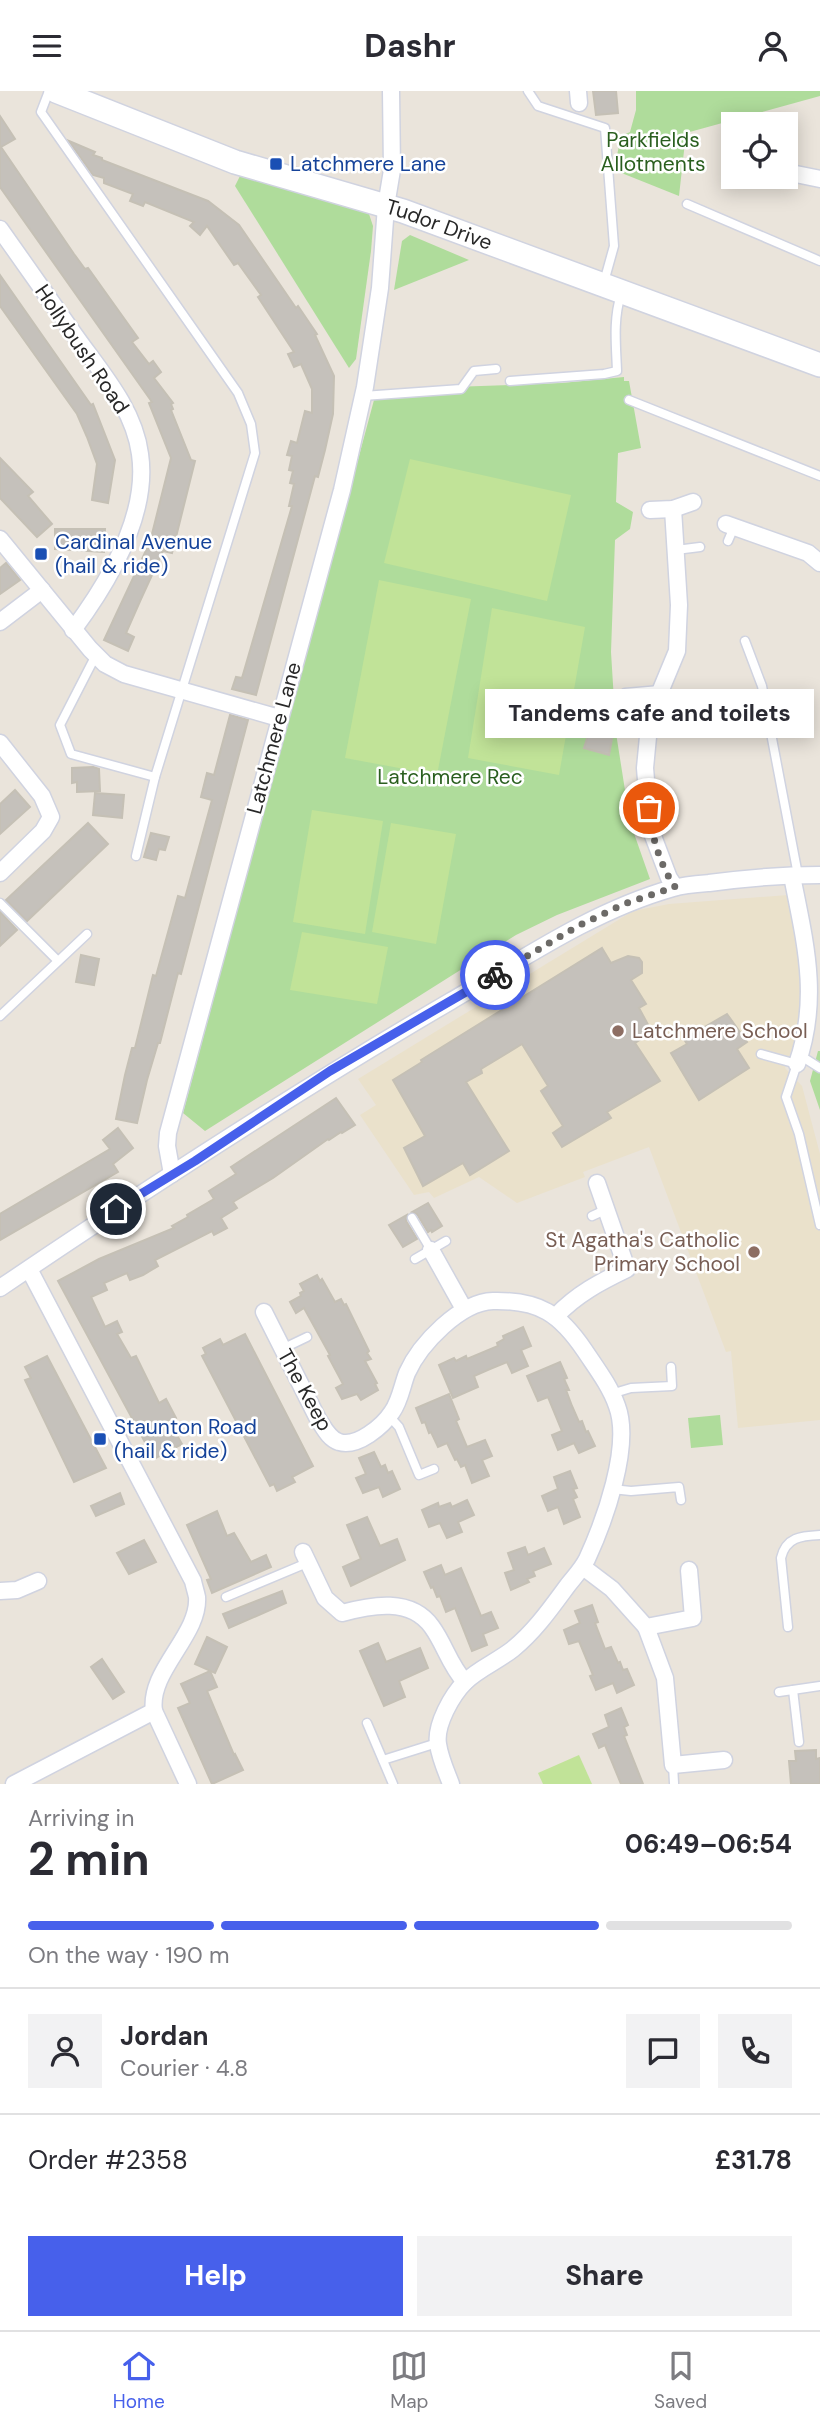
<!DOCTYPE html>
<meta charset="utf-8">
<style>
body{margin:0;font-family:"DM Sans",sans-serif;background:#f2f2f3;color:#2b2b33;height:100vh;display:flex;flex-direction:column;font-size:26px;white-space:nowrap}
*{box-sizing:border-box;margin:0}
p{font-size:23px;color:#7c7c81}
.icon{flex:none;width:38px;height:38px;fill:none;stroke:currentColor;stroke-width:2;stroke-linecap:round;stroke-linejoin:round}
.map{position:relative;height:1693px;overflow:hidden}
.details{display:flex;flex-direction:column;background:#fff;flex:1}
.details>*{flex:none}
.buttons{position:absolute;left:721px;top:21px;display:grid;gap:14px}
.buttons a{display:grid;place-items:center;width:77px;height:77px;border-radius:0px;background:#fff;box-shadow:0 4px 18px #0003;font-size:35px}
.pin{position:absolute;display:grid;place-items:center;width:60px;height:60px;color:#fff;margin:-30px;border:4px solid #fff;border-radius:50%;box-shadow:0 2px 7px #0007}
.courier{position:absolute;display:grid;place-items:center;width:70px;height:70px;margin:-35px;border:5px solid #4760eb;border-radius:50%;background:#fff;color:#222;box-shadow:0 2px 9px #0007}
.bubble{position:absolute;height:49px;border-radius:0px;background:#fff;box-shadow:0 4px 18px #0003;font-size:23px;font-weight:700;line-height:49px;text-align:center}
.headline em{font-style:normal;font-weight:700}
.headline div{display:flex;flex-direction:column-reverse}
.headline{display:flex;align-items:center;justify-content:space-between;height:119px;padding:0 28px}
h1{font-size:46px;font-weight:700;line-height:52px}
.bar{display:grid;grid-template-columns:repeat(4,1fr);gap:10px 7px;align-content:center;height:84px;padding:0 28px}
.bar i{height:9px;border-radius:5px;background:#e1e1e2}
.bar .current{background:#4760eb}
.bar p{grid-column:span 4}
.line{display:flex;align-items:center;gap:18px;padding:0 28px;border-top:2px solid #e1e1e2}
.line div{flex:1}
.round{display:grid;place-items:center;flex:none;width:74px;height:74px;border-radius:0px;background:#f2f2f3}
.button{display:flex;gap:14px;margin-top:auto;padding:14px 28px}
.button a{flex:1;height:80px;border-radius:0px;background:#4760eb;color:#fff;font-size:28px;font-weight:700;line-height:80px;text-align:center}
.button a+a{background:#f2f2f3;color:#2b2b33}
header{display:flex;justify-content:space-between;align-items:center;height:91px;padding:0 28px;background:#fff;font-size:32px;font-weight:700}
.tabs{display:flex;justify-content:space-around;align-items:center;height:98px;border-top:2px solid #e1e1e2;background:#fff;font-size:19px;color:#7c7c81}
.tabs a{display:grid;justify-items:center;gap:4px}
.tabs .current{color:#4760eb}
.map>svg:first-child{display:block}
</style>
<header><svg class="icon" aria-label="menu" viewBox="0 0 24 24"><path d="M4 6h16M4 12h16M4 18h16"/></svg>Dashr<svg class="icon" aria-label="person" viewBox="0 0 24 24"><circle cx="12" cy="8" r="4"/><path d="M4 21q1-7 8-7t8 7"/></svg></header>
<div class="map">
<svg width="820" height="1693" viewBox="0 0 820 1693">
<rect width="100%" height="100%" fill="#eae4db"/>
<!-- education -->
<polygon fill="#eae1cb" points="788,804 806,920 785,977 802,995 820,1063 820,1329 738,1337 731,1260 726,1261 649,1056 583,1081 585,1086 517,1112 479,1086 434,1107 429,1101 414,1104 360,1024 376,1014 358,988 633,820 669,813"/>
<!-- green -->
<g fill="#afdc9b">
<polygon points="636,0 820,0 820,5 686,42 679,105 614,79 621,45 630,41 636,19"/>
<polygon points="240,85 357,117 369,123 373,135 371,160 356,268 349,277 235,95"/>
<polygon points="410,144 469,169 394,199 402,150"/>
<polygon points="624,286 624,290 629,290 641,357 618,362 616,411 633,421 630,438 615,449 611,561 616,642 630,731 650,788 557,824 516,844 205,1040 183,1022 374,309 452,302 452,296 562,292"/>
<polygon points="818,960 820,960 820,1019 810,990"/>
<polygon points="720,1324 723,1354 691,1357 688,1327"/>
</g>
<!-- pitch -->
<g fill="#c1e398">
<polygon points="410,368 571,404 547,510 384,472"/>
<polygon points="379,489 471,508 437,684 345,667"/>
<polygon points="492,517 585,536 559,684 468,667"/>
<polygon points="312,719 383,730 365,843 293,831"/>
<polygon points="391,732 456,743 436,853 372,841"/>
<polygon points="302,841 388,856 377,913 290,899"/>
<polygon points="579,1664 592,1693 543,1693 538,1682"/>
</g>
<!-- building -->
<g fill="#c5c1bb" stroke="#c5c0b5" stroke-width="2">
<polygon points="593,0 616,0 618,22 596,24"/>
<polygon points="0,25 15,48 1,56 74,163 85,178 88,177 138,247 132,251 149,273 153,270 161,281 154,287 173,312 171,313 173,318 171,319 191,369 195,370 172,462 163,460 141,508 126,542 134,546 128,560 104,549 150,451 171,367 149,312 152,311 0,96"/>
<polygon points="69,50 95,61 93,64 102,67 102,69 208,110 239,134 296,217 298,215 317,243 315,244 334,285 333,323 325,359 318,386 315,385 256,604 232,598 236,586 242,587 292,415 289,415 294,393 290,392 293,380 289,379 292,365 287,364 291,350 297,352 305,320 312,322 312,298 301,273 294,276 288,263 294,261 258,206 261,204 238,172 234,174 207,135 200,144 190,135 194,131 145,111 143,115 130,110 133,103 104,92 104,87 93,84"/>
<polygon points="0,184 91,314 93,313 115,369 108,412 92,409 97,373 87,346 77,323 0,215"/>
<polygon points="0,367 33,401 28,405 52,433 37,446 0,407"/>
<polygon points="55,438 105,438 104,461 55,458"/>
<polygon points="6,472 20,489 0,503 0,477"/>
<polygon points="230,624 248,629 181,883 178,882 160,952 158,952 147,989 137,1032 116,1028 125,984 132,957 135,957 153,884 156,885 178,805 185,807 212,709 201,706 207,682 214,684"/>
<polygon points="592,632 614,637 609,664 584,657"/>
<polygon points="93,676 99,678 100,700 77,701 77,691 72,692 72,677"/>
<polygon points="15,699 30,716 0,743 0,713"/>
<polygon points="95,702 124,704 122,727 93,724"/>
<polygon points="88,732 108,753 27,830 6,809"/>
<polygon points="151,742 169,746 165,759 159,758 156,769 144,766"/>
<polygon points="0,821 17,839 0,855"/>
<polygon points="602,857 611,872 628,865 639,867 642,871 642,882 631,889 646,913 639,917 652,941 635,952 660,990 607,1021 611,1027 562,1056 553,1042 563,1035 541,1000 548,995 522,953 481,978 482,982 466,991 509,1060 470,1084 463,1072 423,1095 404,1057 425,1045 393,989 422,971 421,969"/>
<polygon points="81,864 99,868 94,894 76,891"/>
<polygon points="727,923 747,951 737,958 749,977 699,1009 671,962 687,953 684,948"/>
<polygon points="336,1007 355,1034 342,1042 341,1041 329,1049 328,1048 273,1087 233,1111 237,1117 221,1127 227,1137 214,1144 212,1140 155,1169 158,1175 143,1184 130,1189 127,1182 104,1192 107,1199 91,1206 105,1236 117,1230 122,1241 117,1243 131,1267 136,1265 159,1312 166,1308 176,1327 169,1330 182,1353 154,1368 58,1190 99,1168 174,1137 172,1135 188,1126 187,1124 214,1108 209,1100 236,1083 231,1076"/>
<polygon points="118,1037 133,1057 113,1073 118,1081 0,1149 0,1123 110,1058 103,1049"/>
<polygon points="428,1112 442,1135 432,1141 431,1139 428,1141 417,1123 412,1121"/>
<polygon points="407,1124 406,1130 417,1148 403,1156 389,1134"/>
<polygon points="317,1184 320,1190 322,1188 335,1211 341,1208 344,1214 346,1213 369,1260 367,1262 371,1268 365,1270 377,1292 375,1293 378,1299 361,1309 357,1303 342,1308 336,1297 343,1293 328,1265 330,1264 304,1217 296,1222 290,1211 301,1205 300,1202 304,1200 300,1193"/>
<polygon points="523,1236 531,1255 521,1259 528,1275 512,1282 507,1271 490,1278 474,1285 478,1296 453,1307 439,1274 454,1267 456,1270 466,1265 467,1268 498,1255 497,1252 504,1248 503,1245"/>
<polygon points="245,1243 313,1375 292,1386 295,1391 277,1400 274,1393 270,1395 202,1265 206,1263 203,1257 220,1248 223,1254"/>
<polygon points="47,1265 106,1377 74,1391 25,1289 31,1287 25,1276"/>
<polygon points="560,1271 567,1287 564,1288 569,1299 566,1299 572,1315 579,1331 582,1330 586,1341 588,1340 595,1355 579,1362 574,1352 558,1359 552,1344 562,1340 548,1306 538,1310 527,1285"/>
<polygon points="449,1303 459,1328 456,1330 467,1356 485,1349 492,1365 482,1369 489,1385 472,1392 465,1374 461,1376 457,1368 455,1369 447,1352 438,1356 431,1341 429,1342 425,1331 422,1332 416,1317"/>
<polygon points="374,1361 381,1376 385,1374 388,1382 392,1380 400,1398 383,1406 379,1396 363,1402 356,1387 366,1383 359,1367"/>
<polygon points="570,1380 577,1397 573,1398 577,1406 573,1408 580,1426 564,1433 558,1416 548,1420 542,1405 558,1398 554,1386"/>
<polygon points="120,1402 124,1413 96,1425 91,1415"/>
<polygon points="467,1409 474,1424 458,1431 462,1441 447,1447 440,1432 429,1436 422,1419 438,1412 439,1416 450,1412 452,1416"/>
<polygon points="217,1420 227,1445 234,1442 251,1471 266,1464 271,1476 212,1502 207,1489 211,1488 187,1434"/>
<polygon points="367,1426 380,1455 397,1448 405,1469 351,1495 343,1476 361,1468 347,1434"/>
<polygon points="144,1449 156,1471 129,1483 117,1462"/>
<polygon points="525,1456 528,1464 544,1457 551,1473 533,1480 535,1485 527,1488 529,1491 511,1499 505,1482 514,1479 508,1462"/>
<polygon points="441,1474 445,1484 461,1477 481,1525 491,1521 498,1537 483,1543 487,1554 472,1560 455,1517 446,1521 440,1505 437,1506 433,1496 431,1497 424,1481"/>
<polygon points="282,1500 286,1512 229,1537 223,1523"/>
<polygon points="592,1514 598,1531 595,1532 605,1558 611,1556 618,1572 620,1571 623,1579 627,1578 634,1594 617,1602 613,1592 596,1599 590,1585 593,1584 579,1550 569,1553 564,1539 580,1532 575,1520"/>
<polygon points="207,1546 227,1556 215,1582 195,1573"/>
<polygon points="378,1552 386,1571 420,1557 428,1577 399,1590 405,1606 384,1615 360,1560"/>
<polygon points="102,1568 124,1601 113,1608 91,1576"/>
<polygon points="210,1580 217,1596 207,1600 234,1664 235,1663 243,1679 212,1693 178,1617 190,1612 181,1593"/>
<polygon points="621,1617 628,1634 624,1636 627,1644 624,1645 643,1693 621,1693 605,1654 599,1657 593,1643 609,1636 605,1624"/>
<polygon points="816,1659 816,1668 820,1667 820,1693 791,1693 789,1670 796,1670 795,1660"/>
</g>
<g fill="none" stroke-linecap="round" stroke-linejoin="round">
<!-- lane casing -->
<g stroke="#d0d3e0" stroke-width="11">
<g id="lane">
<polyline points="49,0 41,21 238,302 251,333 255,362 155,686 136,765"/>
<polyline points="528,0 538,15 605,37 614,155 604,191"/>
<polyline points="687,113 820,170"/>
<path d="M510 290 604 283 617 280C616 253 613 229 621 203"/>
<polyline points="363,305 461,298 474,280 496,278"/>
<polyline points="629,309 820,385"/>
<polyline points="728,450 734,436"/>
<polyline points="676,459 700,456"/>
<polyline points="745,550 762,595 798,784"/>
<polyline points="96,564 60,634 71,663 155,686"/>
<polyline points="625,602 660,599"/>
<polyline points="0,812 57,869"/>
<polyline points="0,925 87,843"/>
<polyline points="761,963 797,973 786,1006 799,1043 820,1134"/>
<polyline points="801,965 820,977"/>
<polyline points="592,1125 605,1119"/>
<polyline points="412,1127 431,1159"/>
<polyline points="415,1168 446,1150"/>
<polyline points="282,1258 307,1246"/>
<polyline points="611,1303 631,1297 672,1295 671,1276"/>
<polyline points="389,1325 399,1336 419,1384 434,1378"/>
<polyline points="612,1398 631,1400 679,1396 681,1409"/>
<polyline points="226,1506 307,1472"/>
<path d="M788 1536 781 1467C786 1446 801 1445 820 1444"/>
<polyline points="793,1599 799,1651"/>
<polyline points="779,1601 820,1595"/>
<polyline points="367,1632 393,1693"/>
<polyline points="383,1669 437,1652"/>
<polyline points="673,1674 674,1692"/>
</g>
</g>
<!-- street casing -->
<g stroke="#d0d3e0" stroke-width="19">
<g id="street">
<polyline points="578,0 579,12"/>
<polyline points="786,81 820,88"/>
<path d="M0 138C25 173 49 208 74 243 100 280 134 317 140 363 149 424 108 492 73 539"/>
<polyline points="673,418 679,514 677,560 650,625 645,677 650,737 669,787 675,796"/>
<polyline points="650,419 673,418 693,411"/>
<polyline points="726,433 808,462 820,472"/>
<polyline points="0,448 90,558 105,573 124,583 279,627"/>
<polyline points="0,531 42,499"/>
<polyline points="0,652 42,705 51,726 43,740 0,782"/>
<path d="M792 785C805 851 820 907 797 973"/>
<polyline points="172,1083 167,1055 168,1042 342,399 365,296 380,197 386,115 392,79 391,0"/>
<polyline points="431,1159 464,1218"/>
<path d="M29 1178 193 1490C194 1495 196 1501 197 1506 200 1544 148 1580 154 1620L188 1693"/>
<path d="M0 1197C148 1097 297 1000 451 910 523 868 592 820 673 797 684 794 697 793 709 792 746 787 783 784 820 784"/>
<path d="M264 1221 318 1328C324 1337 329 1348 339 1351 357 1357 383 1335 392 1321 400 1310 402 1295 407 1282 420 1253 460 1211 493 1210 540 1209 560 1223 585 1260 597 1278 610 1295 617 1315 632 1355 604 1431 587 1468 582 1478 575 1485 568 1494 551 1517 535 1540 513 1558 498 1570 478 1578 465 1591 452 1604 435 1634 438 1653 440 1667 446 1680 451 1693"/>
<path d="M556 1225C577 1203 600 1191 627 1178L597 1092"/>
<path d="M303 1461 325 1507 342 1522C371 1514 411 1506 432 1536 445 1554 449 1573 465 1591"/>
<polyline points="583,1476 612,1498 646,1536 693,1527 689,1479"/>
<polyline points="0,1500 17,1499 38,1490"/>
<polyline points="646,1536 665,1587 673,1674 724,1669"/>
<polyline points="14,1693 154,1620"/>
</g>
</g>
<!-- secondary casing -->
<g stroke="#d0d3e0" stroke-width="26">
<g id="secondary">
<path id="s1" d="M56 0 235 71 403 120 820 274"/>
</g>
</g>
<!-- lane -->
<use href="#lane" stroke="#fff" stroke-width="8"/>
<!-- street -->
<use href="#street" stroke="#fff" stroke-width="16"/>
<!-- secondary -->
<use href="#secondary" stroke="#fff" stroke-width="23"/>
</g>
<g fill="none" stroke-linecap="round" stroke-linejoin="round">
<!-- done -->
<path stroke="#6c6a67" stroke-width="7" stroke-dasharray="0 12.6" d="M495 884 578 835 624 813 675 796C660 774 651 744 649 717"/>
<!-- route -->
<polyline stroke="#4760eb" stroke-width="9" points="116,1118 195,1070 330,980 495,884"/>
</g>
<!-- markers -->
<g fill="#1a4fb4" stroke="#fff" stroke-width="2.5">
<rect x="269" y="66" width="14" height="14" rx="3.5"/>
<rect x="34" y="456" width="14" height="14" rx="3.5"/>
<rect x="93" y="1341" width="14" height="14" rx="3.5"/>
</g>
<g fill="#8d6e63" stroke="#fff" stroke-width="2.5">
<circle cx="618" cy="940" r="7"/>
<circle cx="754" cy="1161" r="7"/>
</g>
<g text-anchor="middle" stroke-width="5" stroke-linejoin="round" paint-order="stroke">
<!-- park labels -->
<g font-size="21" fill="#2a5f1f" stroke="#fff">
<text x="653" y="56">Parkfields<tspan x="653" dy="24">Allotments</tspan></text>
<text x="450" y="693">Latchmere Rec</text>
</g>
<!-- transit labels -->
<g font-size="21" fill="#164399" stroke="#fff" text-anchor="start">
<text x="290" y="80">Latchmere Lane</text>
<text x="55" y="458">Cardinal Avenue<tspan x="55" dy="24">(hail &amp; ride)</tspan></text>
<text x="114" y="1343">Staunton Road<tspan x="114" dy="24">(hail &amp; ride)</tspan></text>
</g>
<!-- street labels -->
<g font-size="21" fill="#282828" stroke="#fff">
<text dy="7" stroke="none"><textPath href="#s1" startOffset="406">Tudor Drive</textPath></text>
<text transform="translate(82 258) rotate(56)" y="7">Hollybush Road</text>
<text transform="translate(274 647) rotate(-75)" y="7">Latchmere Lane</text>
<text transform="translate(305 1299) rotate(61)" y="7">The Keep</text>
</g>
<!-- education labels -->
<g font-size="21" fill="#785e54" stroke="#fff" text-anchor="start">
<text x="632" y="947">Latchmere School</text>
<text x="740" y="1156" text-anchor="end">St Agatha's Catholic<tspan x="740" dy="24">Primary School</tspan></text>
</g>
</g>
</svg>
<div class="buttons">
<a><svg class="icon" aria-label="locate" viewBox="0 0 24 24"><circle cx="12" cy="12" r="6"/><path d="M12 2v4M12 18v4M2 12h4M18 12h4"/></svg></a>
</div>
<div class="pin" style="left:649px;top:717px;background:#ea580c"><svg class="icon" aria-label="bag" viewBox="0 0 24 24"><path d="M5 8h14l-1 12H6zM9 8a3 3 0 0 1 6 0"/></svg></div>
<div class="pin" style="left:116px;top:1118px;background:#1f2937"><svg class="icon" aria-label="home" viewBox="0 0 24 24"><path d="M3 11l9-7 9 7M6 9v11h12V9"/></svg></div>
<div class="courier" style="left:495px;top:884px"><svg class="icon" aria-label="bike" viewBox="0 0 24 24"><circle cx="6" cy="16" r="4"/><circle cx="18" cy="16" r="4"/><path d="M6 16l4-8h5l3 8M10 8l3 8H6M13 5h3"/></svg></div>
<div class="bubble" style="left:485px;top:598px;width:329px">Tandems cafe and toilets</div>
</div>
<section class="details">
<div class="headline"><div><h1>2 min</h1><p>Arriving in</p></div><em>06:49–06:54</em></div>
<div class="bar"><i class="current"></i><i class="current"></i><i class="current"></i><i></i><p>On the way · 190 m</p></div>
<div class="line" style="height:126px"><a class="round"><svg class="icon" aria-label="person" viewBox="0 0 24 24"><circle cx="12" cy="8" r="4"/><path d="M4 21q1-7 8-7t8 7"/></svg></a><div><b>Jordan</b><p>Courier · 4.8</p></div><a class="round"><svg class="icon" aria-label="chat" viewBox="0 0 24 24"><path d="M4 5h16v11H9l-5 4z"/></svg></a><a class="round"><svg class="icon" aria-label="phone" viewBox="0 0 24 24"><path d="M5 4h4l2 5-3 2q2 4 5 5l2-3 5 2v4C11 20 4 13 5 4z"/></svg></a></div>
<div class="line" style="height:91px"><div>Order #2358</div><b>£31.78</b></div>
<div class="button"><a>Help</a><a>Share</a></div>
</section>
<nav class="tabs">
<a class="current"><svg class="icon" aria-label="home" viewBox="0 0 24 24"><path d="M3 11l9-7 9 7M6 9v11h12V9"/></svg>Home</a>
<a><svg class="icon" aria-label="map" viewBox="0 0 24 24"><path d="M3 6l6-2 6 2 6-2v14l-6 2-6-2-6 2zM9 4v14M15 6v14"/></svg>Map</a>
<a><svg class="icon" aria-label="saved" viewBox="0 0 24 24"><path d="M7 4h10v16l-5-4-5 4z"/></svg>Saved</a>
</nav>
